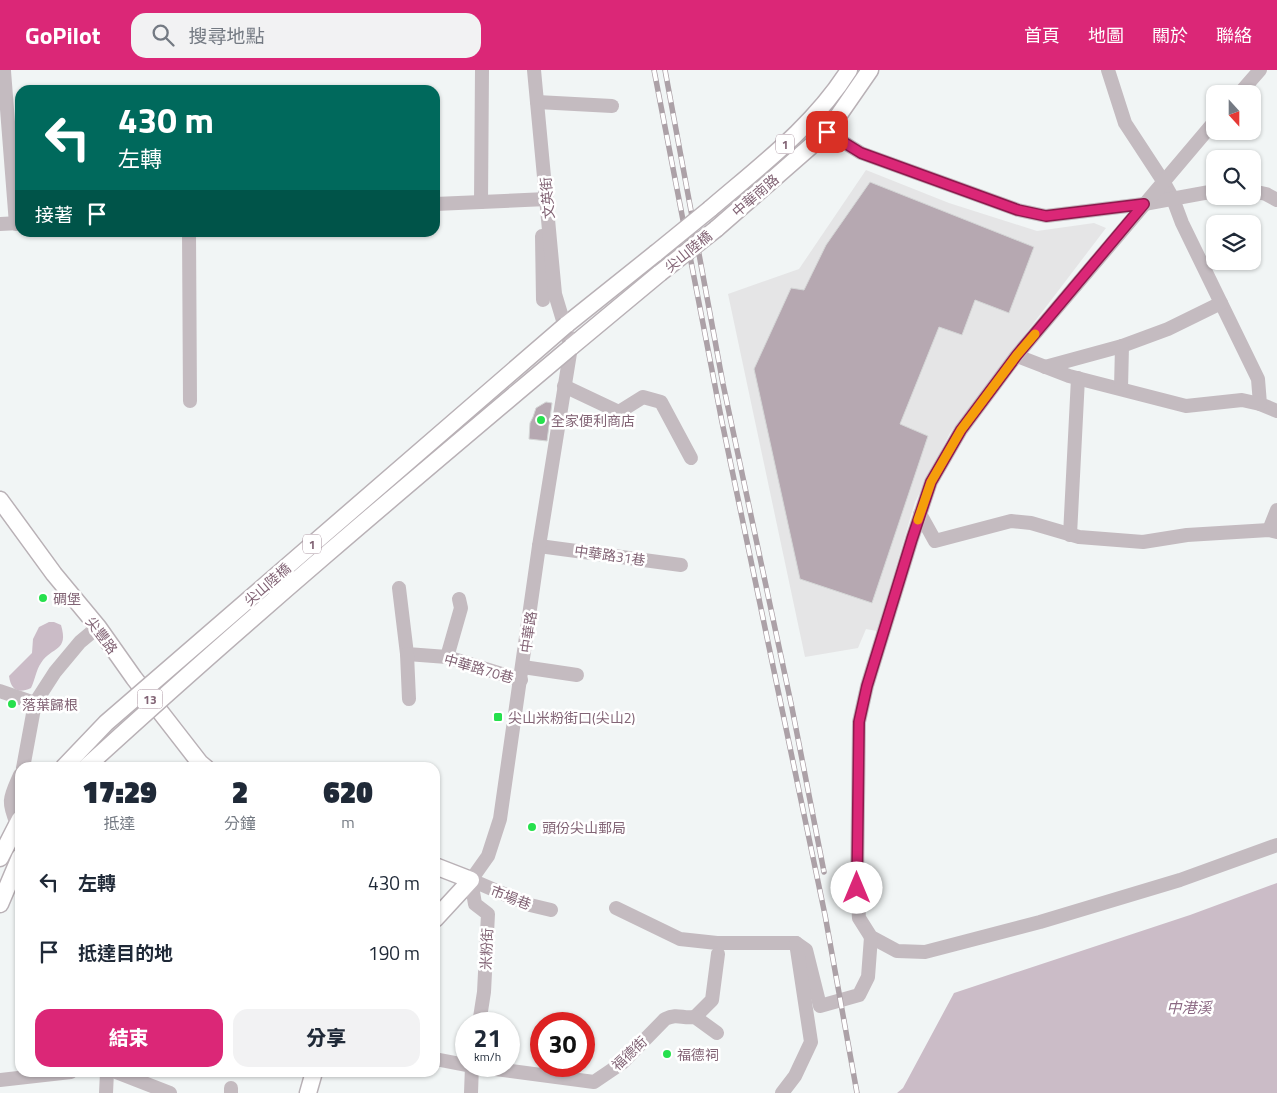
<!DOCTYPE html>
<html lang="zh-TW">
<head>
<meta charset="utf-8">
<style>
  body { margin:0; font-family:"Titillium Web","Noto Sans TC",sans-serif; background:#f2f2f3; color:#1f2937; height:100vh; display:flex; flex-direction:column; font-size:19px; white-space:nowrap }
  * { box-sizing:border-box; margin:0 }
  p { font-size:16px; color:#747a83 }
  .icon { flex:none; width:28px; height:28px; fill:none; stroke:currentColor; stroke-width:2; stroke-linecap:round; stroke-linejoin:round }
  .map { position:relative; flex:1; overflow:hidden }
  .sheet { position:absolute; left:15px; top:692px; width:425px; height:315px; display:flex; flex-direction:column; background:#fff; border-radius:15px; box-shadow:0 1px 4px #0004 }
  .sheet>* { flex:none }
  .hud { position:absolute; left:15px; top:15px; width:425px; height:152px; border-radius:15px; box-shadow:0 1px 4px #0004; background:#00695c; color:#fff; overflow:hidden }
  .needle { width:32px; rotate:159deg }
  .buttons { position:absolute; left:1206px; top:15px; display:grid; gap:10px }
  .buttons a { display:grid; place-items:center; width:55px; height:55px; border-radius:10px; background:#fff; box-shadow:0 1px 4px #0004; font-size:25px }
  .speed { position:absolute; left:455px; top:942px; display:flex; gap:10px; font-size:25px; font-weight:700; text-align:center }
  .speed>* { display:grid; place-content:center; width:65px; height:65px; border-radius:50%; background:#fff; box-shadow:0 1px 4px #0004; line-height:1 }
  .speed small { font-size:12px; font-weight:400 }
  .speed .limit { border:8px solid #d22; background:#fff; color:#111 }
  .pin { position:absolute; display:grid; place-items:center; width:42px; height:42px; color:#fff; margin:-21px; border-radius:10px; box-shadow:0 2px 8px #0006 }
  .me { position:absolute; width:55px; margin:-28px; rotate:0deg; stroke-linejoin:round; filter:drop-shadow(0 0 4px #0008) }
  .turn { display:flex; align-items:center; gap:18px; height:105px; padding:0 20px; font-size:22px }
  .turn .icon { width:65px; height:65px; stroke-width:2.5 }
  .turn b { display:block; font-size:35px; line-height:42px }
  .then { display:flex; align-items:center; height:48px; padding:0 20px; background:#0003; gap:10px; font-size:19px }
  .eta { display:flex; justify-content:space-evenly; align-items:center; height:85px; text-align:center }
  .eta b { font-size:30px; font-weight:800; line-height:35px }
  .primary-button { display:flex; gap:10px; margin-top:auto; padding:10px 20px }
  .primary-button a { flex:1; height:58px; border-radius:15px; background:#db2777; color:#fff; font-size:20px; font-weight:800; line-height:58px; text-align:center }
  .primary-button a+a { background:#f2f2f3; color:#1f2937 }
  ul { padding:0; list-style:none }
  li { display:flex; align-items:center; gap:15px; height:70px; padding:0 20px }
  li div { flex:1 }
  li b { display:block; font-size:19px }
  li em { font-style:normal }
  header { display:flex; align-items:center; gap:30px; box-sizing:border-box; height:70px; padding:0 25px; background:#db2777; color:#fff }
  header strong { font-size:24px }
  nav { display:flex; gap:28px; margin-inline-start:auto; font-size:18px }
  .search { width:350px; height:45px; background:#f2f2f3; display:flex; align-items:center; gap:12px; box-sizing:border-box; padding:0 18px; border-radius:15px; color:#747a83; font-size:19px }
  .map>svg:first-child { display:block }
</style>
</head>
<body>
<header>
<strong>GoPilot</strong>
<div class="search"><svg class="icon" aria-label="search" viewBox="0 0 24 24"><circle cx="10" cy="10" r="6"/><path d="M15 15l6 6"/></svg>搜尋地點</div>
<nav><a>首頁</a><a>地圖</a><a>關於</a><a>聯絡</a></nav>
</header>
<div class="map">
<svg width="1277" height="1023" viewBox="0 0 1277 1023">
  <rect width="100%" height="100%" fill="#f1f5f5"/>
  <polygon fill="#e5e5e6" points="866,100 949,133 1037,161 1094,153 1106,158 950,363 915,432 877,561 866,559 858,578 805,587 728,224 799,199"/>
  <g fill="#cbbcc7">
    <path d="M 49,552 L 54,552 L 61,555 C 69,582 52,576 41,593 C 36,600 35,610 31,618 C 18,624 11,620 9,606 L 32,583 L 33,569 L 39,557 Z"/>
    <polygon points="1277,813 1277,1023 897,1023 903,1018 954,923 1190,845"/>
  </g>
  <g fill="#b6a8b1" stroke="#d4d6d6">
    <polygon points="870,112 1034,177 1009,243 975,230 962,265 939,257 900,354 928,366 872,533 800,509 754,299 791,218 804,220 826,175"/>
    <polygon points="546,332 552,333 547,371 529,369 530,353 533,347 536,338"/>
  </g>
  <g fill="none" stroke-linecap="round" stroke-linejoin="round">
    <g stroke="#b9b1b6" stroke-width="19">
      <g id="major">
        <path d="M 710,139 C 760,96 814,56 849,0"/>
        <polyline points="716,159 827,62 870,0"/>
        <polyline points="566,255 656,183"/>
        <polyline points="571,277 660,203"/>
        <polyline points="0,430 54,504 98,557 134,608 200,693 206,698"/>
        <polyline points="0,788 20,749"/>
        <polyline points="435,796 471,810 435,849"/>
        <polyline points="0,834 20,787"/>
        <polyline points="308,1023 314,1002"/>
      </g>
    </g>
    <g stroke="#c4bbc0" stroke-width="14">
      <polyline points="1108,0 1125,53 1163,111 1173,129 1182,153 1258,309 1260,334 1277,341"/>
      <polyline points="4,1 16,154"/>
      <polyline points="1239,24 1260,0"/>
      <polyline points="537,32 612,36"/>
      <polyline points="813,47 827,62 861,83 1018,140 1046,146 1144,134 1215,121"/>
      <polyline points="1215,51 1017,285 961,360 931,412 912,469 867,616 859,652 857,818 859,848 871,867 897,881 925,882 1040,852 1180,810 1277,775"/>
      <polyline points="1252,121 1266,124 1277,130"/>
      <polyline points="481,132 482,0"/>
      <polyline points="435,134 547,129"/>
      <polyline points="0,154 20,153"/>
      <polyline points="189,162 190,331"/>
      <polyline points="542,166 543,230"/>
      <polyline points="1017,286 1069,306 1186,336 1242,330 1260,334"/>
      <polyline points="1045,297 1122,276 1168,259 1221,233"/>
      <polyline points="564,316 619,342 643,327 661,332 691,388"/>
      <polyline points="1121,318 1122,276"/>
      <polyline points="920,444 935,471 1011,451 1031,453 1079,467 1143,472 1187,465 1269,460 1277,462"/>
      <polyline points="1269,460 1277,440"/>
      <polyline points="1070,465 1078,308"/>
      <polyline points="539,476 681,495"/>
      <polyline points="399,518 407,584 447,587 521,610"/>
      <polyline points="407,584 409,629"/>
      <polyline points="447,587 461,538 459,529"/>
      <polyline points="523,597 577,605"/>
      <polyline points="0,621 35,633"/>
      <polyline points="23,698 35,633 55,602 80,572 98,557"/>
      <path d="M 17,754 C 7,730 10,728 20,705"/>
      <polyline points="471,810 488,786 500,749 539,476 571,277 555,224 534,0"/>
      <polyline points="471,810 475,834 488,844 484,922 479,954"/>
      <polyline points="471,810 530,835 551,840"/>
      <polyline points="616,838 680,869 717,873 796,873 806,880 820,936 859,925 868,907 871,867"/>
      <polyline points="695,947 712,930 718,884"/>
      <polyline points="435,989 466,995"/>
      <path d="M 473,996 L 594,1012 L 622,993 L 665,949 C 678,943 682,949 695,947 L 717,963"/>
      <polyline points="116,1002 170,1023"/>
      <polyline points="0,1010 71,1002"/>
      <polyline points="106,1023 107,1002"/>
      <polyline points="231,1023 231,1018"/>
      <polyline points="471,1023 472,996"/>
      <polyline points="782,1023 795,1006 811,972 796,873"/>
    </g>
    <use href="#major" stroke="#fff" stroke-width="16"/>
    <g stroke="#aca1a7" stroke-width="5.5">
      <g id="rail">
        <polyline points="654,0 722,352 825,845 857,1023"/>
        <polyline points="665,0 723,314 792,638 824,802"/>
      </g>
    </g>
    <use href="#rail" stroke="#fff" stroke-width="4" stroke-dasharray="11" stroke-linecap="butt"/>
    <g stroke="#b9b1b6" stroke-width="19" stroke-linecap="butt">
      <g id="major-bridge">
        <polyline points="656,183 710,139"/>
        <polyline points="660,203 716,159"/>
        <polyline points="63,698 106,653 566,255"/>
        <path d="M 85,698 C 243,553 407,415 571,277"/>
      </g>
    </g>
    <use href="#major-bridge" stroke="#fff" stroke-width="16"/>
  </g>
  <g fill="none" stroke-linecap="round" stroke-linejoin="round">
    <g stroke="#8e194d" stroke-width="12">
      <polyline id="route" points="827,62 861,83 1018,140 1046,146 1144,134 1017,285 961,360 931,412 912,469 867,616 859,652 857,818"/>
    </g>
    <use href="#route" stroke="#db2777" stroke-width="9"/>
    <polyline stroke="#f59e0b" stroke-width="9" points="918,450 931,412 961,360 1017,285 1035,264"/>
  </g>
  <g fill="#26e04d" stroke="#fff" stroke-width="2">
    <circle cx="541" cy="350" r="5"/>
    <circle cx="43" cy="528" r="5"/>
    <circle cx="12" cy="634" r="5"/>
    <rect x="493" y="642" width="10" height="10" rx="2.5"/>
    <circle cx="532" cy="757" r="5"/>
    <circle cx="667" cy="984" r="5"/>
  </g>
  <g text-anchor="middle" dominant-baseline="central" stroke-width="5" stroke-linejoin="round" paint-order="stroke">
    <g fill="#fff" stroke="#a8929e" stroke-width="1">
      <rect x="776" y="64.5" width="18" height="19" rx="4"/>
      <rect x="303" y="464.5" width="18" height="19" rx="4"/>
      <rect x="137.5" y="619.5" width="25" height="19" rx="4"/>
    </g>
    <g font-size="12" font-weight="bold" fill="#826475">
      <text x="785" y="74">1</text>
      <text x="312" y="474">1</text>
      <text x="150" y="629">13</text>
    </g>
    <g font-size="14" fill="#826475" stroke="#fff">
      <text transform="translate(755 125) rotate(-41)">中華南路</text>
      <text transform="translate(547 128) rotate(-95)">文英街</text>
      <text transform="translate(688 181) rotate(-39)">尖山陸橋</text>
      <text transform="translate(610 485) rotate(8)">中華路31巷</text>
      <text transform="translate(267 514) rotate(-41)">尖山陸橋</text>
      <text transform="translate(528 562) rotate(-82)">中華路</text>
      <text transform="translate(102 565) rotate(53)">尖豐路</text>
      <text transform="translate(479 598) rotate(16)">中華路70巷</text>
      <text transform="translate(511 827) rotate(21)">市場巷</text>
      <text transform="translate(486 879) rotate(-87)">米粉街</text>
      <text transform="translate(629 983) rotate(-43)">福德街</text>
    </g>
    <g font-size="14" fill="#826475" stroke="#fff" text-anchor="start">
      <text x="551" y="350">全家便利商店</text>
      <text x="53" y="528">碉堡</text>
      <text x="22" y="634">落葉歸根</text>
      <text x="508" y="647">尖山米粉街口(尖山2)</text>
      <text x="542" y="757">頭份尖山郵局</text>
      <text x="677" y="984">福德祠</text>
    </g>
    <g font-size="15" font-style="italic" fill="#8c6a84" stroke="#fff">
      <text x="1189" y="937">中港溪</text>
    </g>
  </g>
</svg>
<div class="buttons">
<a><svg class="needle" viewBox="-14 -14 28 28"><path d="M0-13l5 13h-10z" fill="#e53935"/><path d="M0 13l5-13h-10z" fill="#747a83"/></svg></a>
<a><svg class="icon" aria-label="search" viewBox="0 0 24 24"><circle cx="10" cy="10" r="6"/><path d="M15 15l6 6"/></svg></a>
<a><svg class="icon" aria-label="layers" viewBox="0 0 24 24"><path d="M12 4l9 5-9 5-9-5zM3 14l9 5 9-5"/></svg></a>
</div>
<div class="speed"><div>21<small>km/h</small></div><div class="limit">30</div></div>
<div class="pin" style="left:827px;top:62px;background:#d93025"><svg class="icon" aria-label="arrive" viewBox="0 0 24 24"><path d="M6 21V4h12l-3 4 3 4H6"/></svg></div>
<svg class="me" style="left:857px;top:818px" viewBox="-20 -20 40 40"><circle r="19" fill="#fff"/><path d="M0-13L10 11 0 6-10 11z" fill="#db2777"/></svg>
<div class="hud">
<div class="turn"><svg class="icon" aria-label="left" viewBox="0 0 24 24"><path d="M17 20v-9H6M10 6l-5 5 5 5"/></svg><div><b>430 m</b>左轉</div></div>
<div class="then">接著<svg class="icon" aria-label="arrive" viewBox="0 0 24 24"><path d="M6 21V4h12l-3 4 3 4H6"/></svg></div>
</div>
<section class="sheet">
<div class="eta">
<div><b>17:29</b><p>抵達</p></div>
<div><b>2</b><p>分鐘</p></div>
<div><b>620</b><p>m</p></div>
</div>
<ul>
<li><svg class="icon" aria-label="left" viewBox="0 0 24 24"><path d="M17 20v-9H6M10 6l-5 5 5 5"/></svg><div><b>左轉</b></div><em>430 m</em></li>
<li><svg class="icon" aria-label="arrive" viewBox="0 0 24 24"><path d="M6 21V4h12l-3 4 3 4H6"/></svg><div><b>抵達目的地</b></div><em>190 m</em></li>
</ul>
<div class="primary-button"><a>結束</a><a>分享</a></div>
</section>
</div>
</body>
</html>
